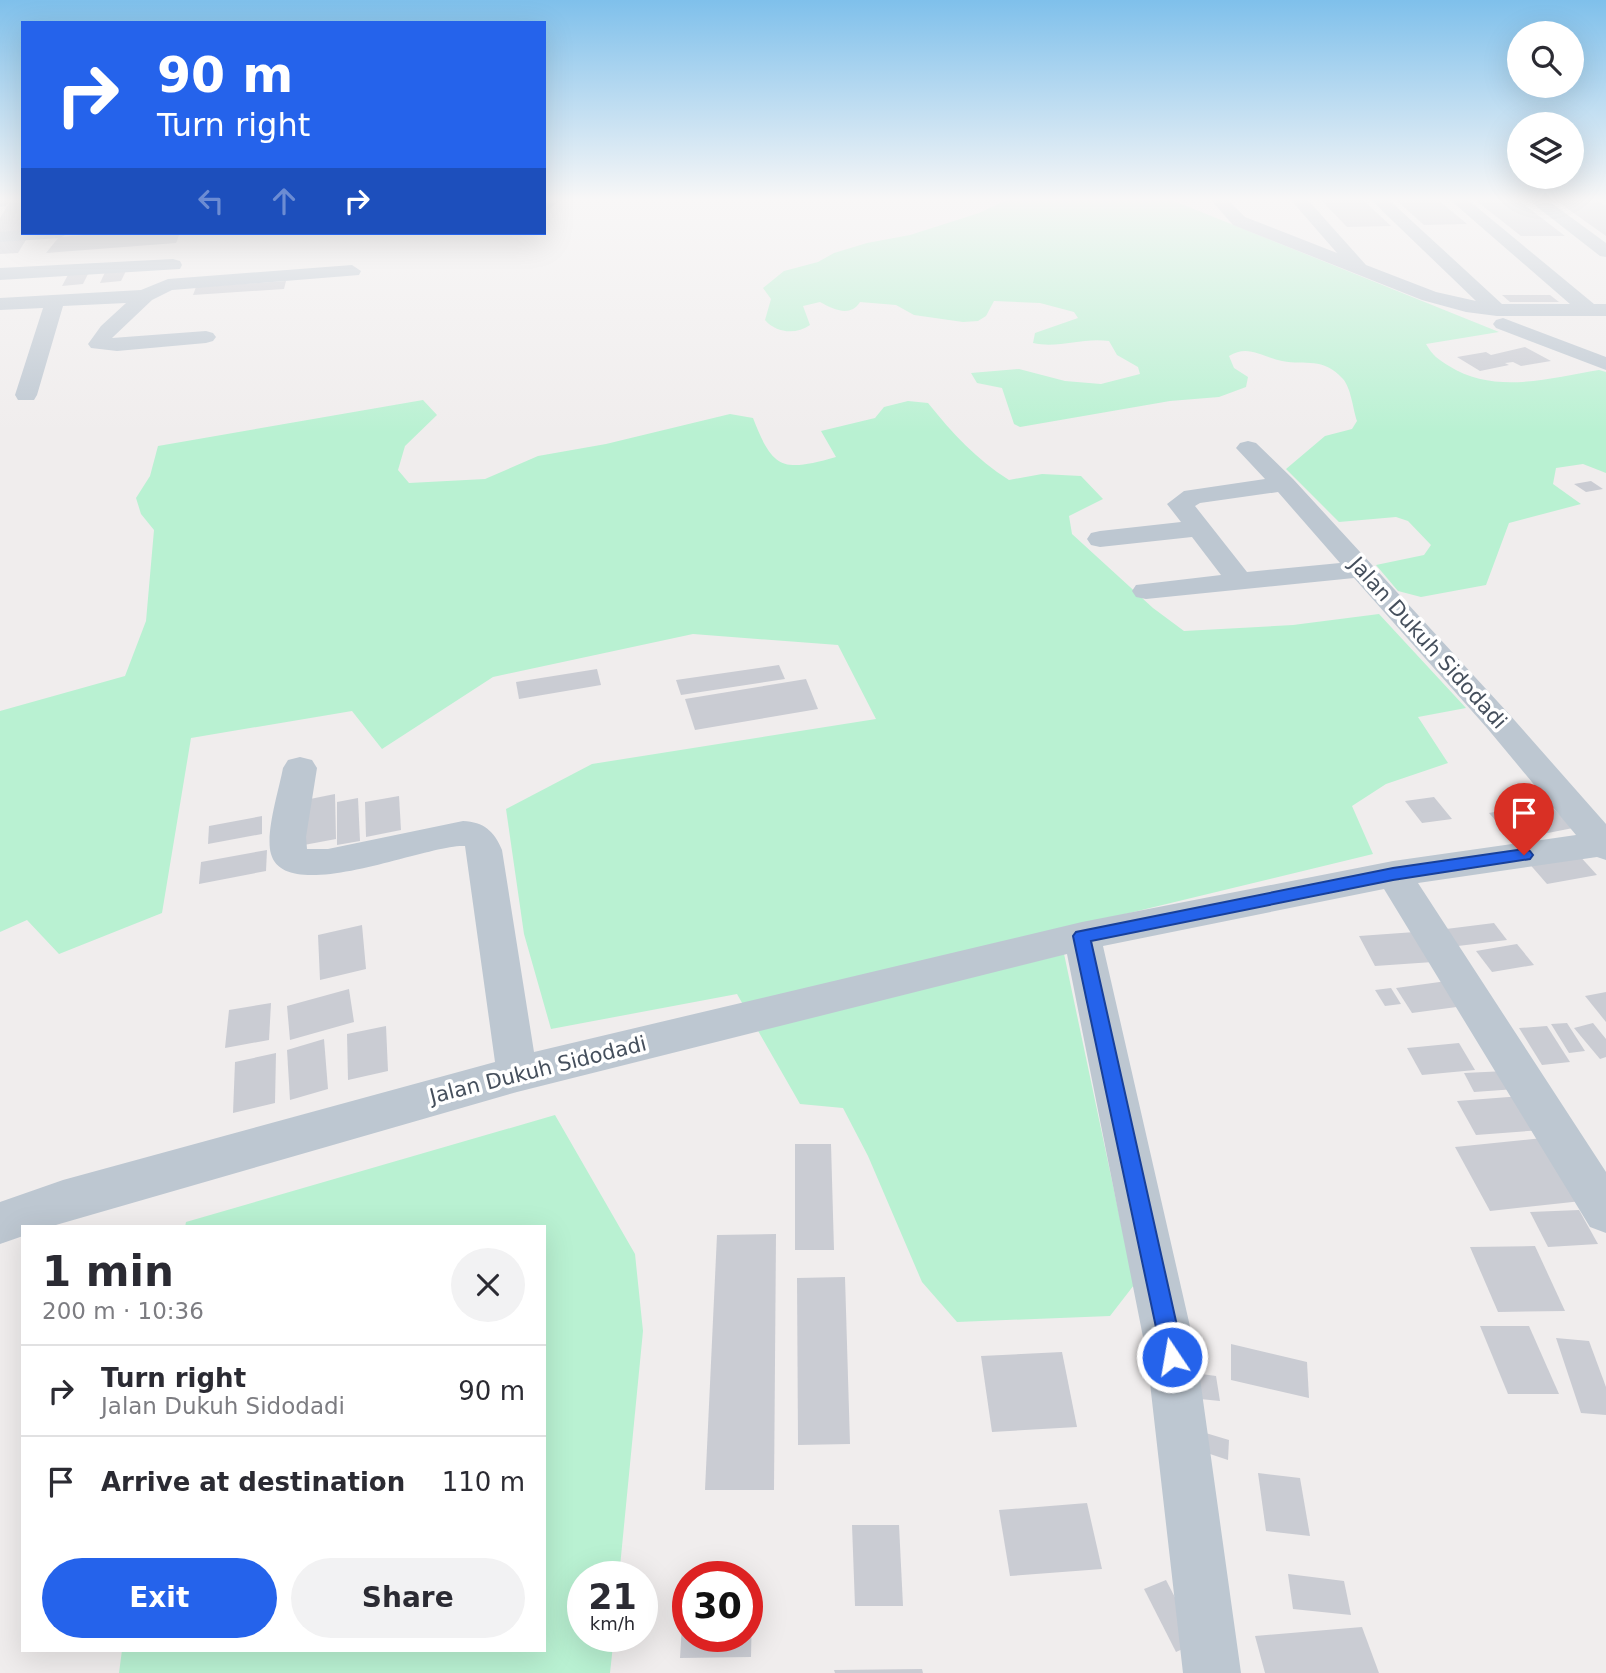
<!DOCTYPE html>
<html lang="en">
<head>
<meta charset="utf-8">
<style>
  body { margin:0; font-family:"DejaVu Sans",sans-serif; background:#f2f2f3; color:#2b2b33; height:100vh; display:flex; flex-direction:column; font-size:26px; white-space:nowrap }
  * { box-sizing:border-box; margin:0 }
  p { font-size:23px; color:#7c7c81 }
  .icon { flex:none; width:38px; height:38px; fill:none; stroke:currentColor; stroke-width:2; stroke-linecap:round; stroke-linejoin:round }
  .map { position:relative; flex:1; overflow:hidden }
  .drawer { position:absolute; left:21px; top:1225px; width:525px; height:427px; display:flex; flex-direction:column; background:#fff; border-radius:0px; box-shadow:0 7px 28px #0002 }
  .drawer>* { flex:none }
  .guide { position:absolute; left:21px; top:21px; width:525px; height:214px; border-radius:0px; box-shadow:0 7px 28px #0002; background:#2563eb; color:#fff; overflow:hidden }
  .buttons { position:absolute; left:1507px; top:21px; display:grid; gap:14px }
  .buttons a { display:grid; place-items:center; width:77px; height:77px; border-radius:50%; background:#fff; box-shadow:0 7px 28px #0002; font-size:35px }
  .speed { position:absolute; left:567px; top:1561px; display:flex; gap:14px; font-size:35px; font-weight:700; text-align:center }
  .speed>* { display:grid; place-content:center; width:91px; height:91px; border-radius:50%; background:#fff; box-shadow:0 7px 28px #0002; line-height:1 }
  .speed small { font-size:18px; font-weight:400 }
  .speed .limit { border:10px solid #d22; background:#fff; color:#111 }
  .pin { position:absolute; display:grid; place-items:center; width:60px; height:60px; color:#fff; margin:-72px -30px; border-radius:50% 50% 50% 0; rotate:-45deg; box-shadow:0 0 7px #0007 }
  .pin .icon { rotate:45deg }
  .me { position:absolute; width:77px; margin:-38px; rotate:348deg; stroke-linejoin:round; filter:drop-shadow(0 0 5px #0008) }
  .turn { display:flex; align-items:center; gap:24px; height:147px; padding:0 21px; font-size:32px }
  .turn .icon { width:91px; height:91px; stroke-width:2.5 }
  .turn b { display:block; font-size:49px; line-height:60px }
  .lanes { display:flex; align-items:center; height:66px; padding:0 21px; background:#0003; justify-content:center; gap:35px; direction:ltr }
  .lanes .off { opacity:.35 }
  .round { display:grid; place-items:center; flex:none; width:74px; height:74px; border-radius:37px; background:#f2f2f3 }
  .overview { display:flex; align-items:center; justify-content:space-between; height:119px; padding:0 21px }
  h1 { font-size:42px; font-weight:600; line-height:52px }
  .primary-button { display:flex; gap:14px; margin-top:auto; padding:14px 21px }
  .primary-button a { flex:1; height:80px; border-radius:42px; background:#2563eb; color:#fff; font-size:28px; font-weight:600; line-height:80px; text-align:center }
  .primary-button a+a { background:#f2f2f3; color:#2b2b33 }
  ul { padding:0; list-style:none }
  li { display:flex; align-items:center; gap:21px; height:91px; padding:0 21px; border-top:2px solid #e1e1e2 }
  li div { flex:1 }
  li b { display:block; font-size:26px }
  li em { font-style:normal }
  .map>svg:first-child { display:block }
</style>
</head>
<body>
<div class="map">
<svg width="1606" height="1673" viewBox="0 0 1606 1673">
  <rect width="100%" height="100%" fill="#f0eded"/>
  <g fill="#b9f1d2">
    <path d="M 1009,199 L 1169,199 L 1499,332 L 1426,344 C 1432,355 1439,360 1449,366 C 1495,395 1550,378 1599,370 L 1606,372 L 1606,473 L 1583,464 L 1556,468 L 1553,484 L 1581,504 L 1509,523 L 1486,585 L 1421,597 L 1398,591 L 1376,565 L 1424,555 L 1431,545 L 1408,521 L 1396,517 L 1339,522 L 1286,469 L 1325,436 L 1352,429 L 1357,421 C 1353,409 1351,388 1343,379 C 1322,356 1307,366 1282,361 C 1262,357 1248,344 1229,356 L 1234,368 L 1248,377 L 1246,387 L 1219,397 L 1170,401 L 1020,427 L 1014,424 L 1002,388 L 977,383 L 971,373 L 1019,369 L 1065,381 L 1101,384 L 1140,374 L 1138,367 L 1117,355 L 1109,341 C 1082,337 1059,349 1033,343 L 1035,333 L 1078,318 L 1074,312 L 1040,303 L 994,301 L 986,316 L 978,321 L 963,322 L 914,315 L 896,305 L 860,302 C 850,318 833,309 820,302 L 803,306 L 810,325 C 796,335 776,333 765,320 L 771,299 L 763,288 L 784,271 L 818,262 L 834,253 L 867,243 L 910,235 L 979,213 Z"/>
    <path d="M 423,400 L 437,415 L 405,446 L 398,470 L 409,483 L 485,479 L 538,456 L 606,444 L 730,414 L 753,418 C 773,470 783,472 836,457 L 821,431 L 875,418 L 884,407 L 908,401 L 928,403 C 953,434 976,459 1009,480 L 1042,474 L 1081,476 L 1103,499 L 1069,516 L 1072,534 L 1153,608 L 1184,631 L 1293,625 L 1379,614 L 1466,708 L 1418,717 L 1448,763 L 1386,784 L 1352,806 L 1373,854 L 1059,930 L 1134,1285 L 1110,1316 L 957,1322 L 922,1282 L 868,1156 L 843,1108 L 800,1104 L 737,994 L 551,1029 L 524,934 L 506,809 L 592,764 L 876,719 L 838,645 L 693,634 L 493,677 L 382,749 L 352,711 L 191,738 L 162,913 L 59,954 L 27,920 L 0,932 L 0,711 L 125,676 L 146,621 L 154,530 L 141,514 L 136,498 L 150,476 L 158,446 Z"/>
    <polygon points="555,1115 635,1254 643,1331 619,1577 583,1577 583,1636 614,1636 610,1673 119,1673 122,1650 544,1650 544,1227 185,1227 186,1222"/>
  </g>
  <g fill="#caccd3">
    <polygon points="12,199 23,199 23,233 0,235 0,218"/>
    <polygon points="1320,199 1362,199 1391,226 1347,227"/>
    <polygon points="1395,199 1437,199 1467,224 1424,225"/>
    <polygon points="1474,199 1517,199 1565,236 1521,236"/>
    <polygon points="1554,199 1596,199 1606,206 1606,236"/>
    <polygon points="109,233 180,233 176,243 46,253 59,237"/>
    <polygon points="27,238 18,253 0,254 0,241"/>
    <polygon points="127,269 121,281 100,283 106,270"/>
    <polygon points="89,272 83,284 62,286 69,273"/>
    <polygon points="286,281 284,289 193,295 196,287"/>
    <polygon points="1502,295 1550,295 1559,302 1510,302"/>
    <polygon points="1525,347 1551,361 1521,366 1513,362 1505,363 1509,365 1480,371 1457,357 1486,352 1491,355"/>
    <polygon points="1591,481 1603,489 1586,492 1574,484"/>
    <polygon points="779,665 785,679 681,695 676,680"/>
    <polygon points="597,669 601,685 519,699 516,682"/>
    <polygon points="806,679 818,709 695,730 685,699"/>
    <polygon points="335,794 336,839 304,845 305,800"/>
    <polygon points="399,796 401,830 366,837 365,802"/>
    <polygon points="1434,797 1452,819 1422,823 1405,801"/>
    <polygon points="358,798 360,841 337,845 337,802"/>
    <polygon points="1547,802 1573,828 1513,840 1489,813"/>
    <polygon points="262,816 262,834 208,844 209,826"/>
    <polygon points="267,850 266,871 199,884 201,862"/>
    <polygon points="1577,853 1597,875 1547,884 1527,861"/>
    <polygon points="1494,923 1507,940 1458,946 1446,929"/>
    <polygon points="362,925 366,969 320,980 318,935"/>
    <polygon points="1415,932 1433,962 1375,966 1359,936"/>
    <polygon points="1517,944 1534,965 1492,972 1476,951"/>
    <polygon points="1447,981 1464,1006 1412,1013 1396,988"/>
    <polygon points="1391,988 1401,1004 1385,1006 1375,990"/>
    <polygon points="349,989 354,1022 290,1040 287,1006"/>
    <polygon points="1606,992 1606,1022 1585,996"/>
    <polygon points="271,1003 269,1040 225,1048 229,1010"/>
    <polygon points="1567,1023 1585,1051 1569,1053 1551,1024"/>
    <polygon points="1593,1023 1606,1039 1606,1057 1600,1059 1574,1028"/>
    <polygon points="386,1026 388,1071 348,1080 347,1034"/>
    <polygon points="1547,1026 1570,1062 1542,1065 1519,1028"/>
    <polygon points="324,1039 328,1089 290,1100 287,1050"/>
    <polygon points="1459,1043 1475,1070 1422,1075 1407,1048"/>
    <polygon points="276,1053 275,1103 233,1113 235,1062"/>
    <polygon points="1506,1071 1516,1089 1474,1092 1464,1073"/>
    <polygon points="1522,1096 1542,1130 1476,1135 1457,1101"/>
    <polygon points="1552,1137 1591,1200 1490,1211 1455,1147"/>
    <polygon points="795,1144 831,1144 834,1250 795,1250"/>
    <polygon points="1579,1210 1598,1244 1548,1247 1530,1212"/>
    <polygon points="776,1234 774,1490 705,1490 717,1235"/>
    <polygon points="1535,1246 1565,1311 1498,1312 1470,1247"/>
    <polygon points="845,1277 850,1444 798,1445 797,1278"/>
    <polygon points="1480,1326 1529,1326 1559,1394 1508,1394"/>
    <polygon points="1556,1338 1589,1341 1606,1387 1606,1415 1581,1413"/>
    <polygon points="1231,1344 1307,1362 1309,1398 1231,1380"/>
    <polygon points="1062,1352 1077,1427 992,1432 981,1356"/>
    <polygon points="1187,1372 1216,1376 1220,1401 1190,1398"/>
    <polygon points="1199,1431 1229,1440 1228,1460 1198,1450"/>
    <polygon points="1258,1473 1300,1478 1310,1536 1266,1531"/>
    <polygon points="1087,1503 1102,1569 1010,1576 999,1510"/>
    <polygon points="852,1525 899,1525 903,1606 855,1606"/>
    <polygon points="1288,1574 1344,1581 1351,1615 1293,1609"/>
    <polygon points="1166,1580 1198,1642 1176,1652 1144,1589"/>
    <polygon points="683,1609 688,1609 688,1636 747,1636 747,1609 752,1609 751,1657 680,1658"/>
    <polygon points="1362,1627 1379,1673 1265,1673 1255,1636"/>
    <polygon points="922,1669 923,1673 835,1673 834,1670"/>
  </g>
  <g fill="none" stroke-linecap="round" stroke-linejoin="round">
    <g fill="#bdc7d1" fill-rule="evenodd">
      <polygon points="0,199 10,199 6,206 0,207"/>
      <polygon points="544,199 563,199 544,212"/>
      <polygon points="1210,199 1227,199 1245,217 1337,253 1290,199 1307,199 1366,265 1436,292 1476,301 1370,199 1388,199 1502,304 1570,304 1449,199 1467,199 1594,304 1606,304 1606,316 1497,316 1466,312 1422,300 1233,225"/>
      <polygon points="1527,199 1546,199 1606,243 1606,257 1600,256"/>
      <polygon points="23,230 23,233 69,233 60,238 0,242 0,232"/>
      <polygon points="173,259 180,261 182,265 180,269 0,280 0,268"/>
      <polygon points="352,265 361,271 359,275 172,290 152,300 112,338 206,331 213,333 216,337 213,341 206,343 117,351 91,348 88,344 101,326 126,303 63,306 37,395 34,400 18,400 15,395 43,308 0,310 0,298 141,290 168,279"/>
      <polygon points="1503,318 1606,357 1606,370 1496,328 1493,324 1496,320"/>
      <path d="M 1248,441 L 1256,443 L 1293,479 L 1509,714 L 1606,824 L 1606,860 L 1597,857 L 1418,883 L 1606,1172 L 1606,1233 L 1590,1227 L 1384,889 L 1103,946 L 1197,1357 L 1241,1673 L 1183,1673 L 1147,1357 L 1067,954 L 517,1092 L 49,1227 L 23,1227 L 23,1236 L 0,1244 L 0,1202 L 63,1180 L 495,1062 L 465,846 C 429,843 286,907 271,854 C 265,833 279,790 283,768 L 288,760 L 300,757 L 312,760 L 317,768 L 306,837 L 307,849 L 328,849 L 463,821 C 484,822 494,831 502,850 L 534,1052 L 1082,922 L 1393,861 L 1576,835 L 1487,728 L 1354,578 L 1146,599 L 1136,597 L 1132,591 L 1136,585 L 1221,575 L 1192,537 L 1100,547 L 1091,545 L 1087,539 L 1091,533 L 1100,531 L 1181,522 L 1167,504 L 1184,491 L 1265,479 L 1236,448 L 1240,443 ZM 1278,492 L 1340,563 L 1247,572 L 1195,506 L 1200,503 Z"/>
    </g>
  </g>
  <linearGradient id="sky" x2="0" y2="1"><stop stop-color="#7fc0eb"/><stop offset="0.46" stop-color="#f8f7f7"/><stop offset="1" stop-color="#f8f7f7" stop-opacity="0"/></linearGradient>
  <rect width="1606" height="433" fill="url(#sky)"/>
  <polygon fill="#2563eb" stroke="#184099" stroke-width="2" points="1524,849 1530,851 1533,855 1530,859 1393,880 1091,941 1184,1357 1181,1365 1172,1368 1164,1365 1073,936 1076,932 1393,868"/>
  <g text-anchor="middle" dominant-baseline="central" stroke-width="7" stroke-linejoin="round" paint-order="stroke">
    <g font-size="21" fill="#454f5c" stroke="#fff">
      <text transform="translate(1428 643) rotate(48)">Jalan Dukuh Sidodadi</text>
      <text transform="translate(538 1070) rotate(-14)">Jalan Dukuh Sidodadi</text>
    </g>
  </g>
</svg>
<div class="buttons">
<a><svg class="icon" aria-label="search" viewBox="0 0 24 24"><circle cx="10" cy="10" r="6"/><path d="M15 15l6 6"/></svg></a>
<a><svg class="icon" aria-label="layers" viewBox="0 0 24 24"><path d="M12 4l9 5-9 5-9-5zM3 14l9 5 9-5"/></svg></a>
</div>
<div class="speed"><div>21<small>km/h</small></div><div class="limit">30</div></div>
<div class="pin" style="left:1524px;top:855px;background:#d93025"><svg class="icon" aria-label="arrive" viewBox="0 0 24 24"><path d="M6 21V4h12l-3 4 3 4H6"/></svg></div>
<svg class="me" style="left:1172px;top:1357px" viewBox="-20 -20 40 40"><circle r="17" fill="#2563eb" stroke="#fff" stroke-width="3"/><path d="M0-11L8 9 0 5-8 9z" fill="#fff"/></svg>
<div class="guide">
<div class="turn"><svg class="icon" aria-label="right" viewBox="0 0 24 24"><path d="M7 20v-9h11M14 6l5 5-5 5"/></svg><div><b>90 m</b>Turn right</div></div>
<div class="lanes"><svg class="icon off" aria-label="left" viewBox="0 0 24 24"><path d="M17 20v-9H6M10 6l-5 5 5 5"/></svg><svg class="icon off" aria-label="ahead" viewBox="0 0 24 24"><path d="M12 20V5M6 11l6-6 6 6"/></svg><svg class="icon" aria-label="right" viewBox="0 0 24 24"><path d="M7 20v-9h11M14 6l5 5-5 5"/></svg></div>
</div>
<section class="drawer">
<div class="overview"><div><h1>1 min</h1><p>200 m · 10:36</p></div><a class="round"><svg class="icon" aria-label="close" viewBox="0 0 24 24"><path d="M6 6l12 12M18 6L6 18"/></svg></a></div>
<ul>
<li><svg class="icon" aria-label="right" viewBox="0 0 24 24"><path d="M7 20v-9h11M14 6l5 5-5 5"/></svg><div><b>Turn right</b><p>Jalan Dukuh Sidodadi</p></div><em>90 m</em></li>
<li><svg class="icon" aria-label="arrive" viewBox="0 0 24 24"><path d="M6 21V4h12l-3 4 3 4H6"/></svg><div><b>Arrive at destination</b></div><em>110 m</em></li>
</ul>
<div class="primary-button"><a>Exit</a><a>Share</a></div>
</section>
</div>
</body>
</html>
